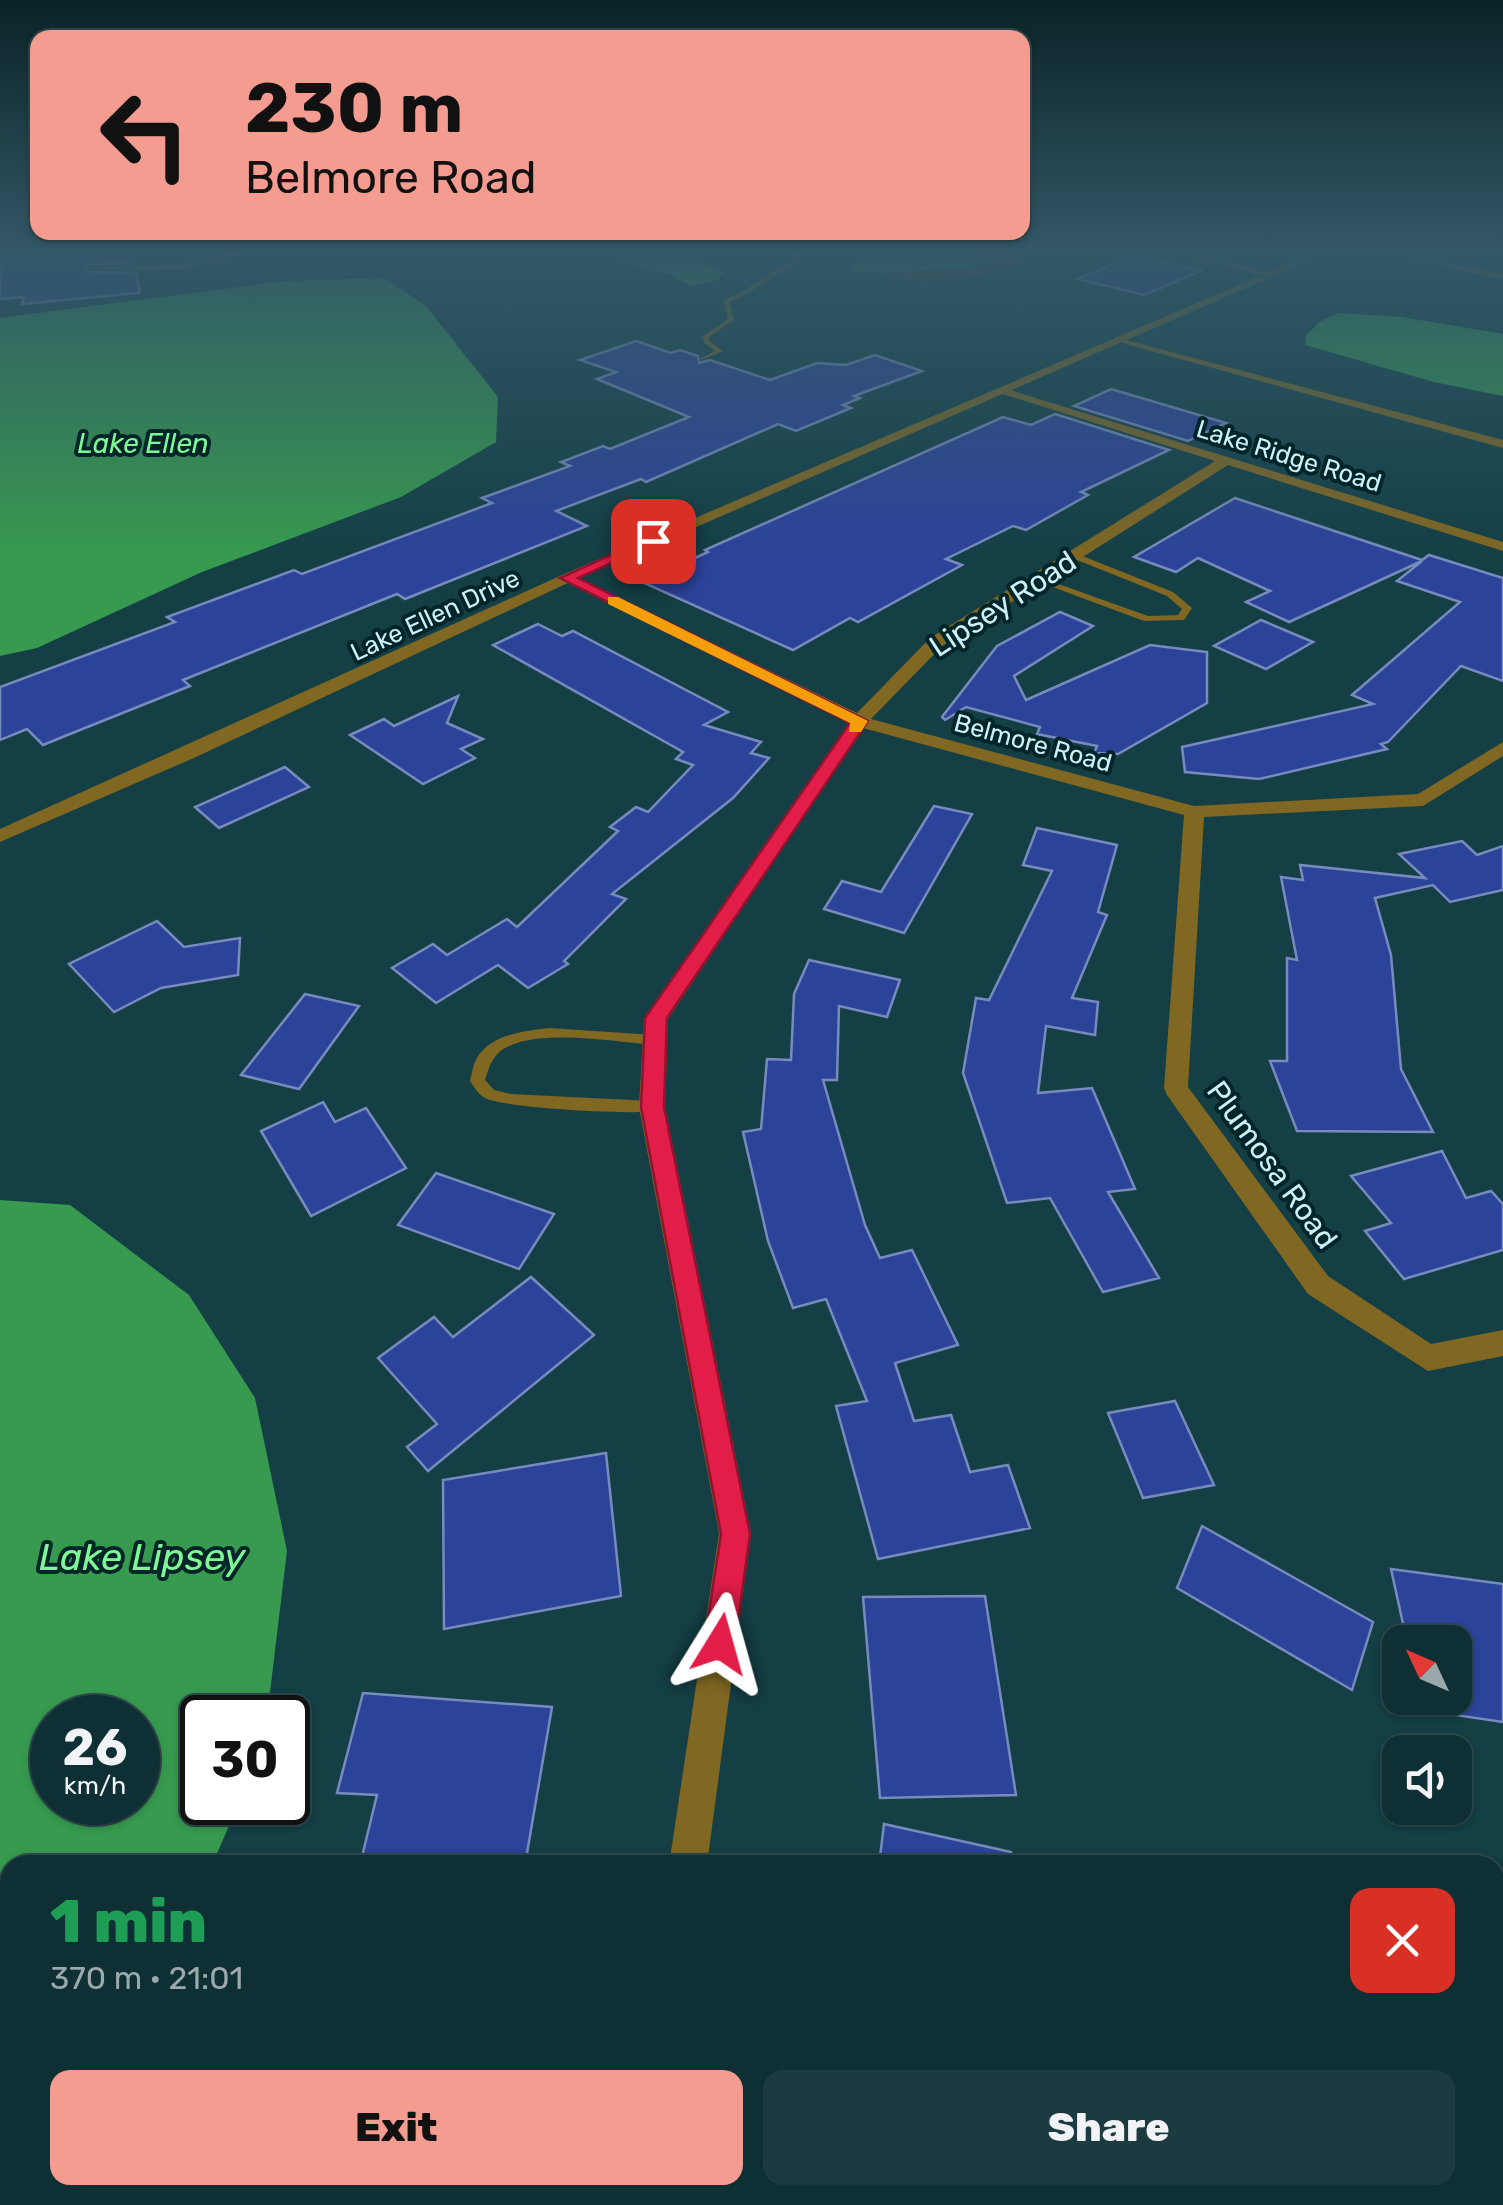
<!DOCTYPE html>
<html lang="en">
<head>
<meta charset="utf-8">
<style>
  body { margin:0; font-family:Rubik,sans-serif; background:#1c3b40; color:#f1f3f6; height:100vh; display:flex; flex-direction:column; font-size:38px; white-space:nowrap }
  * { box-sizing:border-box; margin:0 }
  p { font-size:32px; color:#9ba9ac }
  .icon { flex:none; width:55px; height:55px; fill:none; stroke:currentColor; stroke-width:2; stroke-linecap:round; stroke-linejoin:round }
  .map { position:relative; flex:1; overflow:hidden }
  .side { position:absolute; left:0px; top:1855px; width:1505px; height:350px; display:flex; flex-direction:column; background:#0e2f34; border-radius:30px 30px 0 0; box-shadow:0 2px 8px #0004,0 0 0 2px #2e4a4f }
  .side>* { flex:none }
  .top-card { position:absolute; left:30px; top:30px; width:1000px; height:210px; border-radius:20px; box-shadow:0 2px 8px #0004,0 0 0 2px #2e4a4f; background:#f59c90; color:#111; overflow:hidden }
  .needle { width:65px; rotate:314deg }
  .tools { position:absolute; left:1382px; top:1625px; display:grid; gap:20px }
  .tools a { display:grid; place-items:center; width:90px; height:90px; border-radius:20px; background:#0e2f34; box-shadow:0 2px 8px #0004,0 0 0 2px #2e4a4f; font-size:50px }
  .speed { position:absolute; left:30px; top:1695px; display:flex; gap:20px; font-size:50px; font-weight:700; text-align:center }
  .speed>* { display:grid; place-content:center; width:130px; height:130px; border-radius:50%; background:#0e2f34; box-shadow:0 2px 8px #0004,0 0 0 2px #2e4a4f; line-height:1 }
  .speed small { font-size:25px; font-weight:400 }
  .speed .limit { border:5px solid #111; border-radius:15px; background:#fff; color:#111 }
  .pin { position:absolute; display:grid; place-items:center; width:85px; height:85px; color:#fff; margin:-42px; border-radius:20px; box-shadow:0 5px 15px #0006 }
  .me { position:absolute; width:110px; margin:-55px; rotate:8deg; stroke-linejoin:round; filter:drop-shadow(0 0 8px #0008) }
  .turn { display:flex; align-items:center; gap:35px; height:210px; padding:0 50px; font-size:45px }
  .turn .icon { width:130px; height:130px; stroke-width:2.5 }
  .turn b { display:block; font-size:70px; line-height:85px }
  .round { display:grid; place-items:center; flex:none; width:105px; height:105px; border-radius:20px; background:#1c3b40 }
  .head { display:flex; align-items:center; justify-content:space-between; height:170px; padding:0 50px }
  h1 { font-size:60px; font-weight:800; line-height:75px; color:#1e9e55 }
  .cta { display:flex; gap:20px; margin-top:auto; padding:20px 50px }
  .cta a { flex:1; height:115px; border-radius:20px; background:#f59c90; color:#111; font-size:40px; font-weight:800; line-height:115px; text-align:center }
  .cta a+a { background:#1c3b40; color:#f1f3f6 }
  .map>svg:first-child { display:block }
</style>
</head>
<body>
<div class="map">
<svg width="1503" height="2205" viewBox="0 0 1503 2205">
  <rect width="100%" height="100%" fill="#133f45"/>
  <path fill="#74352e" d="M 976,249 L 1009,249 L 1024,262 C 984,280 924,287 881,275 L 972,269 L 996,261 Z"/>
  <g fill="#379a4f" fill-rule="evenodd">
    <polygon points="638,249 676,249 724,273 717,280 691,286 670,275 618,262"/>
    <polygon points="870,249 969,249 990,260 968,268 884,273 848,271"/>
    <polygon points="385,278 426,306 498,397 496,442 401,497 202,572 37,648 0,656 0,318 284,281"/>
    <polygon points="1339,313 1402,317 1503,334 1503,396 1434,382 1305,345 1306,335 1321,321"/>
    <path d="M 0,1200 L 70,1205 L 189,1295 L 255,1398 L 287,1551 L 267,1717 L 202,1718 L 202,1802 L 239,1803 L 212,1865 L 10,1865 L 10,2180 L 0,2190 ZM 52,1718 L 138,1718 L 138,1802 L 52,1802 Z"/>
  </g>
  <g fill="#2c439a" stroke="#788bbe" stroke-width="2.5">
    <polygon points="0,249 132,249 134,262 89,264 85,268 89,272 136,273 140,293 22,304 24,297 0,299"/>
    <polygon points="1136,255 1154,260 1201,271 1144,295 1077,279"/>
    <polygon points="636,341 671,353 680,350 698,356 699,363 710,360 770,380 817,363 846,365 875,355 922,371 854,396 860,398 843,405 851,408 796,431 778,424 646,482 641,479 556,511 587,526 405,599 397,594 183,680 190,686 65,736 43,745 27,729 0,740 0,687 175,622 167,617 294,570 302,574 492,503 482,498 570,466 561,462 603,446 610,449 689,417 597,379 616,372 580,360"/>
    <polygon points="1111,389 1226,423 1188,441 1074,406"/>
    <polygon points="1055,414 1169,450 1081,492 1088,495 1026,530 1013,526 946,559 962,565 858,622 850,618 793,650 642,582 708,552 705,550 1003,417 1031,425"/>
    <polygon points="1235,498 1422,560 1429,555 1503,578 1503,681 1461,666 1388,742 1381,744 1387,749 1259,779 1185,772 1182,747 1373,704 1352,695 1460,602 1397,581 1422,561 1289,622 1246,602 1270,591 1198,558 1176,572 1134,557"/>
    <polygon points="1060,612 1093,626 1014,676 1026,700 1150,645 1207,652 1207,703 1118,754 1094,753 1097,746 1037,734 1040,727 966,707 945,720 942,717 997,646"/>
    <polygon points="1261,620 1313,642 1266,669 1214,646"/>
    <polygon points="538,624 562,636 573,631 728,712 704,725 761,742 751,753 769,758 733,798 612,894 626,899 564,961 568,964 528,988 498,965 436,1003 392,968 433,944 447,955 507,919 517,927 618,831 610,827 636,807 648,812 693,765 676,759 683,752 493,645"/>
    <polygon points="458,696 447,723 483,739 461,749 475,758 423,784 350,735 384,719 394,726"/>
    <polygon points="285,767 309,787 219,828 195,807"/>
    <polygon points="934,806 972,814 904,933 824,909 842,881 881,892"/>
    <polygon points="1037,828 1117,845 1098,912 1107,915 1072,998 1098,1002 1095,1035 1046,1026 1038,1093 1092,1088 1135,1189 1108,1192 1159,1278 1103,1292 1050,1198 1007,1203 963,1073 976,998 989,1000 1052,871 1023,865"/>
    <polygon points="1462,841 1477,855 1503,846 1503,890 1450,902 1433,885 1375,898 1391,955 1401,1069 1433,1132 1297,1131 1270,1061 1287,1061 1287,958 1297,960 1281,877 1303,880 1300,865 1425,878 1399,854"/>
    <polygon points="157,921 184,947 240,938 238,975 161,988 114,1012 69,964"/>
    <polygon points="809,960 900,980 887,1017 839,1006 837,1080 823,1080 865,1225 880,1258 912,1250 958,1345 895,1363 914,1421 951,1415 970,1472 1008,1465 1030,1528 878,1559 836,1406 867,1401 826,1299 793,1308 768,1241 743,1132 761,1129 767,1059 791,1060 794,994"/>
    <polygon points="305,994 359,1006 299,1089 241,1075"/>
    <polygon points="323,1102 335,1122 366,1108 406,1168 311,1216 261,1131"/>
    <polygon points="1442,1151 1466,1198 1491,1191 1503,1204 1503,1250 1404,1279 1365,1231 1391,1223 1351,1176"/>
    <polygon points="436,1173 554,1214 519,1269 398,1225"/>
    <polygon points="531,1277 594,1335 428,1471 407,1447 437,1424 378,1358 434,1317 453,1337"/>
    <polygon points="1175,1401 1214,1485 1143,1498 1108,1413"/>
    <polygon points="606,1453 621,1596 444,1629 443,1480"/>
    <polygon points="1202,1526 1373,1622 1352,1690 1177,1588"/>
    <polygon points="1391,1569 1503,1584 1503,1722 1421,1710 1418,1698 1455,1698 1455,1642 1407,1642"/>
    <polygon points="985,1596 1016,1795 880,1798 863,1597"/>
    <polygon points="363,1693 552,1707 525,1865 360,1865 377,1795 337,1793"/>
    <polygon points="884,1824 1011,1852 1009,1865 879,1865"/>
  </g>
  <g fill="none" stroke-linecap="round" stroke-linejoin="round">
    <g fill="#806722" fill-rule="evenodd">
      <polygon points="794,249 800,249 800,262 774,276 746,295 729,302 734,320 709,337 709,341 723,351 701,360 701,358 715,351 704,343 703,336 728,319 724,300 742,292 770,273 795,260"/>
      <polygon points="1075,553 1173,592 1192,608 1184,620 1144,621 1031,579 1039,577 1148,616 1178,615 1182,609 1167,596 1072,558 1072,554"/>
      <path d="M 549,1028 L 655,1035 L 662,1040 L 655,1045 C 616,1042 540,1028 505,1048 C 493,1055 489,1066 485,1080 L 494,1090 L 511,1094 L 652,1101 L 657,1103 L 660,1107 L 657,1111 C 636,1115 502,1108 485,1098 C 479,1095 474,1087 470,1081 C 472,1074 473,1064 477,1058 C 491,1034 524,1031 549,1028 Z"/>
    </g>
    <g fill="#806722" fill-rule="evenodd">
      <polygon points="244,249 262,249 182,270 89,268 182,264"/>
      <polygon points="1156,249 1174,249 1275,274 1270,277"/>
      <polygon points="1366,249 1385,249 1503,274 1503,280"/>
      <polygon points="1115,337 1503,440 1503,448 1115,341"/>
      <polygon points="1000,387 1503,542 1503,551 1228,465 942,646 871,719 1194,806 1418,794 1503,742 1503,756 1423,806 1204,817 1188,1087 1328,1276 1431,1344 1503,1330 1503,1356 1428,1371 1308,1294 1167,1095 1164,1088 1184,815 863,728 668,1019 665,1107 751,1533 707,1865 669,1865 719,1533 639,1107 644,1018 849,723 559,578 572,575 857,713 930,638 1215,461 1000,393"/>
      <polygon points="619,2195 663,2195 662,2205 616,2205"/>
    </g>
    <polygon fill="#806722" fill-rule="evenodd" points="1323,249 1336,249 572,581 196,757 0,842 0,829 562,575"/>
  </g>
  <linearGradient id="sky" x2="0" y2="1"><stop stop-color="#0a2326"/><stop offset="0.45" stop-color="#335868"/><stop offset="1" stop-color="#335868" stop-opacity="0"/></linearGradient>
  <rect width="1503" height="558" fill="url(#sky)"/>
  <polygon fill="#e11d48" stroke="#92132f" stroke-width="2.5" points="648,538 660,541 578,578 868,721 667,1018 664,1107 750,1534 735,1644 731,1655 720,1660 708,1655 704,1644 721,1534 641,1107 645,1018 850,723 560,578"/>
  <polygon fill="#f59e0b" points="608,597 618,597 868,721 861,732 849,732 850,723 608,604"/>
  <g text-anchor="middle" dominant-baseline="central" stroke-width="8" stroke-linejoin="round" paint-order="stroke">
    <g font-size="25" fill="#ccf2f8" stroke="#012529">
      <text transform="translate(1289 456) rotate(17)">Lake Ridge Road</text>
      <text transform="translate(435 615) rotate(-25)">Lake Ellen Drive</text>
      <text transform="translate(1033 743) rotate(15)">Belmore Road</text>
    </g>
    <g font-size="28" font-style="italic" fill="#7ff996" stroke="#012529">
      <text x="143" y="443">Lake Ellen</text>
    </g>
    <g font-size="30" fill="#ccf2f8" stroke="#012529">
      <text transform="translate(1003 604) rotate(-33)">Lipsey Road</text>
      <text transform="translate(1272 1165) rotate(54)">Plumosa Road</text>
    </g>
    <g font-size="38" font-style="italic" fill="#7ff996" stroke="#012529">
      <text x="142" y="1557">Lake Lipsey</text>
    </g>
  </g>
</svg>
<div class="tools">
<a><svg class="needle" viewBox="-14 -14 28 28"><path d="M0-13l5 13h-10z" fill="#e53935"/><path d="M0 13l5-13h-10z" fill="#9ba9ac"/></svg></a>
<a><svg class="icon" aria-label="sound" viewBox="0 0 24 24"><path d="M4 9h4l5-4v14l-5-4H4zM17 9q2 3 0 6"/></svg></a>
</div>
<div class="speed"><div>26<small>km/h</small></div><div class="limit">30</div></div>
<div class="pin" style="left:653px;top:541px;background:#d93025"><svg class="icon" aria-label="arrive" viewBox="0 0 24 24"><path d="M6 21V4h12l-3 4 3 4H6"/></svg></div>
<svg class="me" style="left:720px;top:1644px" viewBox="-20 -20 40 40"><path d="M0-17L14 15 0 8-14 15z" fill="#e11d48" stroke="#fff" stroke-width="4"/></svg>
<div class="top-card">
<div class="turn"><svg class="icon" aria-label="left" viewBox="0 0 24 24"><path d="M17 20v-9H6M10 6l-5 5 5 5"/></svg><div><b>230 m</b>Belmore Road</div></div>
</div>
<section class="side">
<div class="head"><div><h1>1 min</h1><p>370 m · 21:01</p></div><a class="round" style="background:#d93025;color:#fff"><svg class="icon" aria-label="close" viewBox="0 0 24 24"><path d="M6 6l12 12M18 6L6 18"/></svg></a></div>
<div class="cta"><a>Exit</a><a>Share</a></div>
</section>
</div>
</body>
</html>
